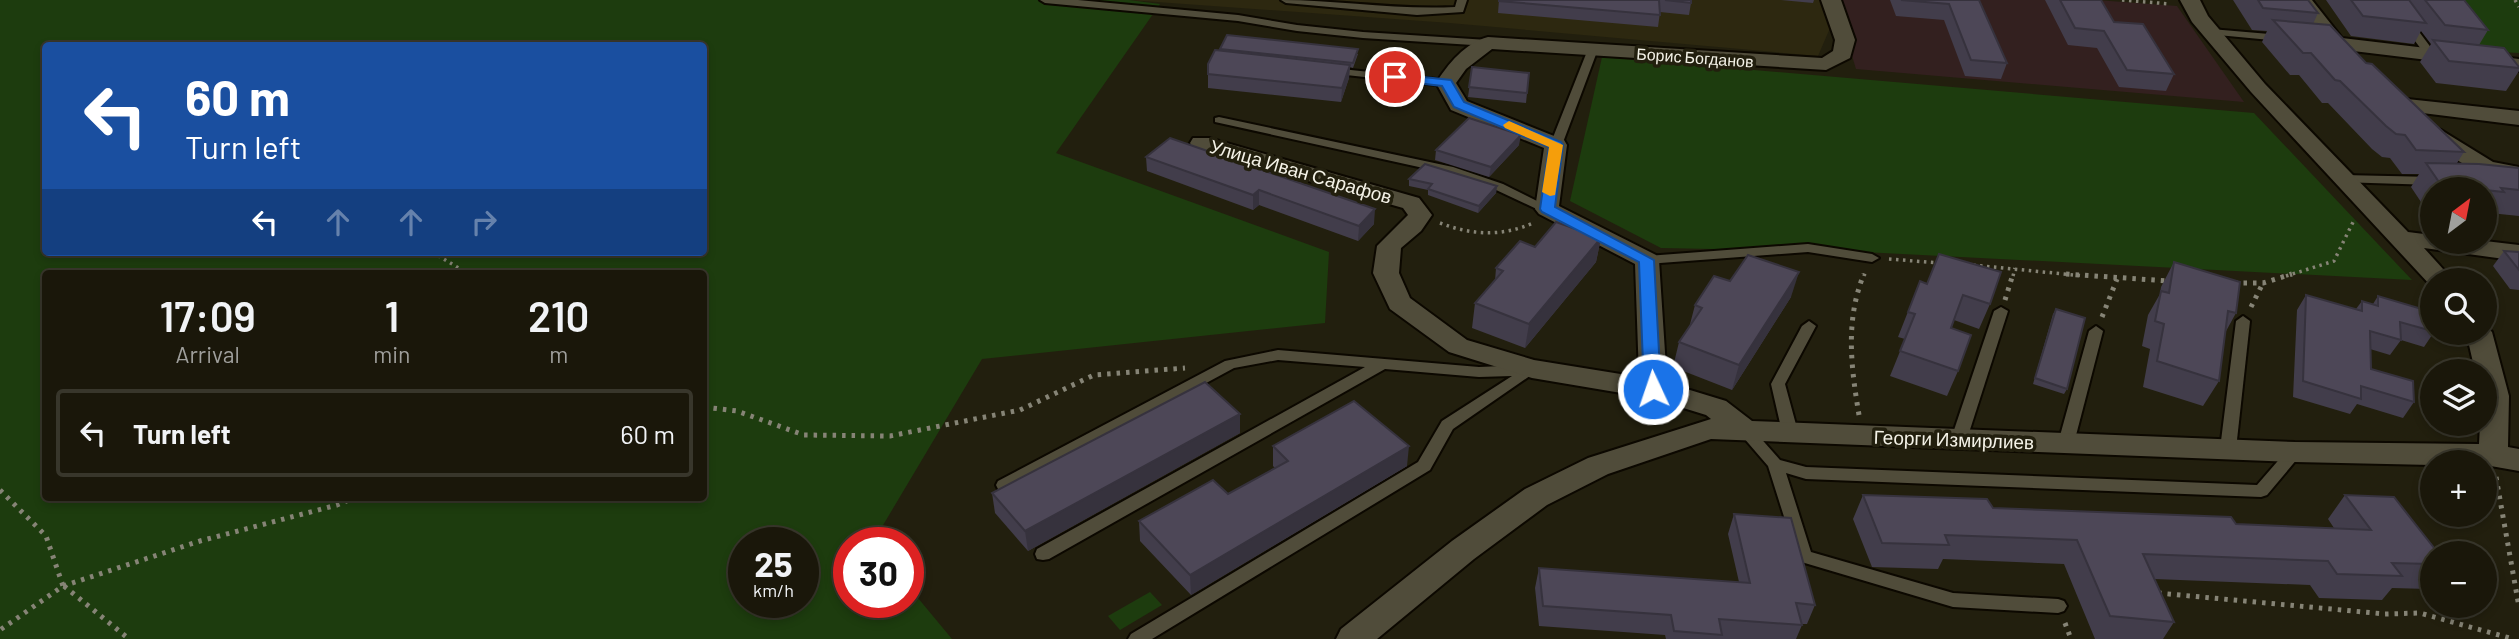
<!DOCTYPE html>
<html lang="en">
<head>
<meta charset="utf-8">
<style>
  body { margin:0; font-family:Barlow,sans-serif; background:#272418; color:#f1f3f6; height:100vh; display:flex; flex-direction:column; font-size:26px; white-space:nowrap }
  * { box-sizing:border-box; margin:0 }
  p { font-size:23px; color:#9f9f9c }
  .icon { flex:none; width:38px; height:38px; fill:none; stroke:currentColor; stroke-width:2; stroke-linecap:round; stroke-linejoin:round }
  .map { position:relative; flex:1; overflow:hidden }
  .side { position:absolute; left:42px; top:270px; width:665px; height:231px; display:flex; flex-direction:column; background:#1a170a; border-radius:7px; box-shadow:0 4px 10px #0003,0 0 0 2px #38362b }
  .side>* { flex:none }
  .guide { position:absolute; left:42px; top:42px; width:665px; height:214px; border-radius:7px; box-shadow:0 4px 10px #0003,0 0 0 2px #38362b; background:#1a4fa0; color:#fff; overflow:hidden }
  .needle { width:46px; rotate:32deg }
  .tools { position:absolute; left:2420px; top:177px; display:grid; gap:14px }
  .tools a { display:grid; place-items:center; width:77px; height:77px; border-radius:50%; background:#1a170a; box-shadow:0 4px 10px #0003,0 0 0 2px #38362b; font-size:35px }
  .speed { position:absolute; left:728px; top:527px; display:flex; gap:14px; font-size:35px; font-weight:700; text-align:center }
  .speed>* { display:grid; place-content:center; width:91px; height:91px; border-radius:50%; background:#1a170a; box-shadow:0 4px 10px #0003,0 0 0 2px #38362b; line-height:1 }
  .speed small { font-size:18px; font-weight:400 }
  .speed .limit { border:10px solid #d22; background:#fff; color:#111 }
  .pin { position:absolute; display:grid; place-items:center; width:60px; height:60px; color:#fff; margin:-30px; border:4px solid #fff; border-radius:50%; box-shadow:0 2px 7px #0007 }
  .me { position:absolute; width:77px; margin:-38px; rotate:357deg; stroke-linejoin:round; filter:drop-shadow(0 0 5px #0008) }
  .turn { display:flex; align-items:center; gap:24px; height:147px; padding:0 28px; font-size:32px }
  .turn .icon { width:91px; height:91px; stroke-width:2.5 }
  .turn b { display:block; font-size:49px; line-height:60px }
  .lanes { display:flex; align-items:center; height:66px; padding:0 28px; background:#0003; justify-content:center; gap:35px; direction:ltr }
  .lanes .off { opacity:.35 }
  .eta { display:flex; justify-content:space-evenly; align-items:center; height:119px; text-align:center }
  .eta b { font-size:42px; font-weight:600; line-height:49px }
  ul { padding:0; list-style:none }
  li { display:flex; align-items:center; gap:21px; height:88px; margin:0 14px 10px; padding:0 14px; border:4px solid #38362b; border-radius:7px }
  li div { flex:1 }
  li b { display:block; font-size:26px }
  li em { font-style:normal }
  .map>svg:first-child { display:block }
</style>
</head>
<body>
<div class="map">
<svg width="2519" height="639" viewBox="0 0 2519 639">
  <rect width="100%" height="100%" fill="#221f0e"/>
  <polygon fill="#2d2810" points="1129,0 1820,0 1830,28 1818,56 1450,23"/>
  <polygon fill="#33201f" points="1835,0 2096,0 2177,6 2244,102 1856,69"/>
  <g fill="#1d3c0e" fill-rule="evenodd">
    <path d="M 0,0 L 1129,0 L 1160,4 L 1056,153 L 1329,252 L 1325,323 L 982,359 L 873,542 L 849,542 L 849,602 L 908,602 L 908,586 L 952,639 L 0,639 ZM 46,46 L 704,46 L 704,252 L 46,252 ZM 46,273 L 704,273 L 704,497 L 46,497 ZM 744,542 L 803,542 L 803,602 L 744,602 Z"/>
    <polygon points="2443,0 2519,0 2519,53 2482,51"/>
    <polygon points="1602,57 2254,113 2412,280 1863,252 1661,248 1570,201"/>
    <polygon points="1150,592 1162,605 1120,630 1108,616"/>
  </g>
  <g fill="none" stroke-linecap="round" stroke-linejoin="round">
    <g stroke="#0c0800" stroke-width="4">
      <g id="lane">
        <polygon points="1040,0 1078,0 1238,15 1297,25 1363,32 1488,40 1493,43 1488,46 1363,38 1297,31 1238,21 1045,3"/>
        <path d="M 1281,0 C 1339,0 1397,10 1455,7 L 1457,0 L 1467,0 L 1463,12 L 1417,15 L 1286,3 Z"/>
        <polygon points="2407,20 2411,21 2435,53 2435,57 2427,57 2403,25 2403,21"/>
        <polygon points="2211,29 2281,35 2286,38 2281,41 2207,34 2207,30"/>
        <polygon points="1593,46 1598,49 1562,145 1556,149 1552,148 1550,145 1588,49"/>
        <polygon points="1332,68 1446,80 1452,83 1446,86 1328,73 1328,69"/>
        <polygon points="1219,117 1453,167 1503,184 1553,209 1551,212 1543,212 1494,189 1446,173 1215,122 1215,118"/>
        <polygon points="2343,175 2434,177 2440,181 2434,185 2339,182 2337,179"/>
        <polygon points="1808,244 1872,254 1879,258 1872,262 1808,252 1647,264 1640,260 1647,256"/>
        <polygon points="2001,307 2008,311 1967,439 1964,443 1954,443 1951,439 1994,311"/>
        <polygon points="2243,316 2250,321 2236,449 2233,453 2223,453 2220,449 2236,321"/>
        <polygon points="1809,321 1816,326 1785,384 1798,432 1795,436 1785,436 1782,432 1771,384 1802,326"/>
        <polygon points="2096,326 2103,331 2074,443 2071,447 2061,447 2058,443 2089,331"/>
        <polygon points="1278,350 1479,367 1527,365 1535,368 1537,371 1453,429 1430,470 1152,639 1128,639 1131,634 1418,462 1442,421 1512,376 1479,377 1385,369 1049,559 1043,560 1037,559 1035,554 1037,549 1365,367 1278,360 1234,368 1010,489 998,489 996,485 998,481 1225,361"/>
        <polygon points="1745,425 1750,426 1780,460 1806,467 2257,485 2289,448 2301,448 2303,452 2267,495 2261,497 1806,479 1786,473 1811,552 1953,593 2058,599 2064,601 2067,606 2064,611 2058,613 1953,607 1798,561 1768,466 1737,430 1740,426"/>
      </g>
    </g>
    <g stroke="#0c0800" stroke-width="4">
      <g id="street">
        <path d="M 1821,0 L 1841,0 L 1855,40 L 1850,58 L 1826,70 L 1492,49 L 1466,69 L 1456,83 L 1467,101 L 1564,140 L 1567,145 L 1559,206 L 1656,255 L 1659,260 L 1667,383 L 1726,401 L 1752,421 L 2295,442 L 2479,444 L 2480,424 L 2485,424 L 2485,371 L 2475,371 L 2466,332 L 2485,332 L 2485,325 L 2492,332 L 2509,396 L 2508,447 L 2519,449 L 2519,471 L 2485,465 L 2485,462 L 2432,462 L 2432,465 L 2295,462 L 1711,439 L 1608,474 L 1547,505 L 1474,559 L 1377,639 L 1336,639 L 1341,629 L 1452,541 L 1525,489 L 1588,458 L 1711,419 L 1706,415 L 1651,398 L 1532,378 L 1449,352 L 1390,309 L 1373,273 L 1377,246 L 1408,215 L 1403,208 L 1193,148 L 1190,143 L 1193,138 L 1209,138 L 1419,198 L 1432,215 L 1421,231 L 1401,248 L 1399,273 L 1410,298 L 1467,340 L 1534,360 L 1639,377 L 1635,264 L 1539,214 L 1535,209 L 1544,148 L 1451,110 L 1436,83 C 1448,64 1465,43 1488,37 L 1822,58 L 1833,51 L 1835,40 Z"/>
        <polygon points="2180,0 2200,0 2208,16 2265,84 2408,232 2432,235 2432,242 2485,241 2519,245 2519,261 2424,248 2453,280 2432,280 2431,286 2251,92 2192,22"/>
        <polygon points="2292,0 2312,0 2342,38 2519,59 2519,71 2353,51 2350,56 2336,56"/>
        <polygon points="2398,98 2519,111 2519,125 2390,109 2387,104 2390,99"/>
        <polygon points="2433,128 2441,130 2493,162 2519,167 2519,181 2478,173 2425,140 2422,135 2425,130"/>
      </g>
    </g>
    <g stroke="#868476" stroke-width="3.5" stroke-dasharray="2.5 4.5" stroke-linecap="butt">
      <polyline points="2122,0 2170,4"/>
      <polyline points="2515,0 2519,7"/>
      <path d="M 1440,223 C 1471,235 1502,237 1533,223"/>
      <polyline points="432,252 467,273"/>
      <polyline points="1889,259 1939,263"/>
      <polyline points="1973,265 2084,276"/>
      <polyline points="1864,276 1866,270"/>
      <polyline points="2013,276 2015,268"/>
      <polyline points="2286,276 2334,261 2354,220"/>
    </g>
    <g stroke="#868476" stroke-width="5" stroke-dasharray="3.5 6" stroke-linecap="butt">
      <polyline points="2066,274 2169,281"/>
      <polyline points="2234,283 2263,283 2292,274"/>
      <polyline points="2005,300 2013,274"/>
      <polyline points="2251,307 2263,283"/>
      <polyline points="2102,317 2117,279"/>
      <polyline points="704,407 737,411 804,435 890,436 1020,410 1094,375 1185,368"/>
      <path d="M 1859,415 C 1851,367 1845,320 1864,274"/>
      <polyline points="2496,477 2519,607"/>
      <polyline points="0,490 46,536 63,586 0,630"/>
      <polyline points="63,586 200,541 337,505 356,497"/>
      <polyline points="64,586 129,639"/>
      <polyline points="2158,593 2385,614 2420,613 2513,639"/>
      <polyline points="2065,623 2071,639"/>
    </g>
    <use href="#lane" fill="#504c3a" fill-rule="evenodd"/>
    <use href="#street" fill="#504c3a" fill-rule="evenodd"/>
  </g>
  <g fill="#423d4b">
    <polygon points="1499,0 1691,0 1691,3 1689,15 1660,12 1658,27 1498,13"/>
    <polygon points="1781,0 1814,0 1813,3"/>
    <polygon points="1890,0 1979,0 2007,63 2001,79 1965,76 1944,20 1896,16"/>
    <polygon points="2045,0 2101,0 2114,22 2174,74 2166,91 2119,87 2097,48 2068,45"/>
    <polygon points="2233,0 2308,0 2318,13 2313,24 2366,63 2464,152 2457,163 2519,168 2519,216 2490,213 2488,216 2485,216 2485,189 2432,189 2432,209 2425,208 2411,187 2419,174 2402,174 2390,158 2382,157 2372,149 2328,103 2322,103 2299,75 2290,75 2262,42 2267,31 2252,30"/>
    <polygon points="2326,0 2464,0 2488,30 2479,45 2519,67 2519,71 2506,91 2436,83 2420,62 2431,44 2421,31 2414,44 2351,36"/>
    <polygon points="1220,49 1358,54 1353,68 1350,67 1349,78 1341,102 1208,88 1208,64 1220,51"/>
    <polygon points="1472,67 1529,73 1526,103 1468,97"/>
    <polygon points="1519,145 1489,177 1435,160 1436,150"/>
    <polygon points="1146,157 1374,224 1358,241 1259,205 1253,210 1147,171"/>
    <polygon points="1409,179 1497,186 1496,193 1478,213 1428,195 1428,190 1409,186"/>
    <polygon points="1601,238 1596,262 1525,348 1472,328 1475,303 1495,281 1496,268 1535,247"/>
    <polygon points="2504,251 2519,252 2519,290 2510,289 2493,266"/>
    <polygon points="2174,262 2236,313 2225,333 2219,381 2203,406 2143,387 2150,349 2142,346 2148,315 2160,294 2161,287"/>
    <polygon points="1730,281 1791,297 1732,390 1673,367 1679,342 1689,328 1695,305"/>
    <polygon points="1920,281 1990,304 1979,329 1954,320 1951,328 1958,371 1947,396 1890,376 1905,339 1898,337"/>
    <polygon points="2306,295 2356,309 2362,301 2373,304 2378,296 2432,312 2432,332 2434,332 2424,347 2401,340 2390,355 2370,349 2371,369 2414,402 2403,418 2357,404 2350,414 2293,397 2297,310"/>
    <polygon points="2056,309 2067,389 2064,394 2033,384 2053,314"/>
    <polygon points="1240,414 1240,433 1028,551 995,513 992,493"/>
    <polygon points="1273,446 1407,466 1191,595 1140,541 1139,521 1228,494 1275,468 1273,466"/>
    <polygon points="1863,495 1993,508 2236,524 2334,528 2328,519 2345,495 2432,553 2432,583 2428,589 2392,588 2382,600 2319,598 2310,585 2154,579 2174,622 2163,639 2095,639 2064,564 1943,559 1938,569 1872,567 1853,519"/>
    <polygon points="1734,514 1815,605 1807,624 1801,624 1802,625 1796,639 1666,639 1665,635 1539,626 1535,588 1539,568 1739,582 1728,534"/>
  </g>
  <g fill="#36323d">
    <polygon points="1350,65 1349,78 1341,102 1342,88"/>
    <polygon points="1521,135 1519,145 1489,177 1491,167"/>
    <polygon points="1497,186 1496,193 1478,213 1479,206"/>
    <polygon points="1259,190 1259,205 1253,210 1253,195"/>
    <polygon points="1375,209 1374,224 1358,241 1359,226"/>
    <polygon points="1601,238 1596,262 1525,348 1529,324"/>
    <polygon points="1799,272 1791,297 1732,390 1739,365"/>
    <polygon points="1240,414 1240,433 1028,551 1025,531"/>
    <polygon points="1409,446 1407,466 1191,595 1190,575"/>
  </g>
  <g fill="#4d4757" stroke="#36323d" stroke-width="2">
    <polygon points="1499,0 1659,0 1660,15 1499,1"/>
    <polygon points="1665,0 1691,0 1691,3"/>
    <polygon points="1901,0 1979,0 2007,63 1971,60 1949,4"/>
    <polygon points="2060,0 2101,0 2114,22 2143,24 2174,74 2127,70 2104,31 2075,28"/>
    <polygon points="2258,0 2308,0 2318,13 2263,8"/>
    <polygon points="2351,0 2409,0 2426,23 2363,16"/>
    <polygon points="2425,0 2464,0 2488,30 2445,25"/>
    <polygon points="2273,20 2330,25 2366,63 2372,64 2464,152 2416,150 2405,135 2396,134 2386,126 2340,81 2335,80 2311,53 2303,53"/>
    <polygon points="1227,35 1358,49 1353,63 1220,49"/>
    <polygon points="2433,40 2504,48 2519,67 2519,68 2449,61"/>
    <polygon points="1215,50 1350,65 1342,88 1208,74 1208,64"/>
    <polygon points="1472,67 1529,73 1527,93 1469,87"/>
    <polygon points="1469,118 1521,135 1491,167 1436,150"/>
    <polygon points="1170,138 1375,209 1359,226 1259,190 1253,195 1146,157"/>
    <polygon points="2426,163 2479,164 2519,168 2519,190 2501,188 2504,192 2485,190 2485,189 2441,185"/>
    <polygon points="1425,164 1497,186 1479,206 1428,189 1432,184 1409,179"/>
    <polygon points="1556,222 1601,238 1529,324 1475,303 1503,271 1496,268 1520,241 1535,247"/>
    <polygon points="2504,251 2519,252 2519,270"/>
    <polygon points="1939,254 2001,272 1990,304 1963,295 1951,328 1971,335 1958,371 1900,351 1915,314 1908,312 1920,281 1927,284"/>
    <polygon points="1748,255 1799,272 1739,365 1679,342 1702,308 1695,305 1714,276 1730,281"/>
    <polygon points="2174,262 2240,282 2236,313 2228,311 2219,381 2157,361 2164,324 2155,321 2161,291 2169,293"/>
    <polygon points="2306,295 2362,311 2362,301 2378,306 2378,296 2432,312 2432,331 2400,322 2401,340 2370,331 2371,369 2413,381 2414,402 2361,386 2361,399 2303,381"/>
    <polygon points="2056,309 2085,318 2067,389 2035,378"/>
    <polygon points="1205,382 1240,414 1025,531 992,493"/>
    <polygon points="1354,401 1409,446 1190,575 1139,521 1213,480 1228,494 1288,461 1273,446"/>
    <polygon points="1863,495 1987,499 1993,508 2231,517 2236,524 2371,530 2345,495 2394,497 2438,553 2432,553 2432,564 2392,563 2402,576 2337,574 2328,561 2143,554 2174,622 2110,616 2077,540 1945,535 1949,545 1882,543"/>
    <polygon points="1734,514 1791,518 1815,605 1796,603 1802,625 1719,619 1722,635 1674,631 1671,615 1543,606 1539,568 1750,583"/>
  </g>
  <polygon fill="#1a73e8" stroke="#114b97" stroke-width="2" points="1395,74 1451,80 1464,102 1561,142 1563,145 1555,207 1654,260 1661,389 1659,393 1653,395 1644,389 1639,262 1542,212 1540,209 1549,147 1454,107 1442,86 1390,80 1388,77"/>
  <polygon fill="#f59e0b" points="1509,121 1563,145 1555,195 1550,196 1542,192 1549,147 1505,128 1503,125"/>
  <g text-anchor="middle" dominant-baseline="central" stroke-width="7" stroke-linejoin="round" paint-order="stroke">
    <g font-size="16" fill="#f4f2e7" stroke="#221f0e">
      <text transform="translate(1695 57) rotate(4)">Борис Богданов</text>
    </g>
    <g font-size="19" fill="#f4f2e7" stroke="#221f0e">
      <text transform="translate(1301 171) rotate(16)">Улица Иван Сарафов</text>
      <text transform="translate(1954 439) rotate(2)">Георги Измирлиев</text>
    </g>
  </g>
</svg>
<div class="tools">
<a><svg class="needle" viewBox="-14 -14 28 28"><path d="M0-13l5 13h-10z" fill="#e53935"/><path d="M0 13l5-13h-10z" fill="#9f9f9c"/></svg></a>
<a><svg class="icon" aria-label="search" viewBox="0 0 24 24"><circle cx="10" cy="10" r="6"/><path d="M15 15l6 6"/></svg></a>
<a><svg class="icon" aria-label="layers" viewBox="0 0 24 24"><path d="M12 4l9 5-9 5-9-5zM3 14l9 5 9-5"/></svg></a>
<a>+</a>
<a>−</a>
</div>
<div class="speed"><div>25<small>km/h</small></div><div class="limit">30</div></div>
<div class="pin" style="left:1395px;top:77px;background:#d93025"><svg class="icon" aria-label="arrive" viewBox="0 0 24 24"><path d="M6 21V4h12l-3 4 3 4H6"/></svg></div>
<svg class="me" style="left:1653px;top:389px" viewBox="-20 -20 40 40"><circle r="17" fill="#1a73e8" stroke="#fff" stroke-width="3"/><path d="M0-11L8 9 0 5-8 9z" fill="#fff"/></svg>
<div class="guide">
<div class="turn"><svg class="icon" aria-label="left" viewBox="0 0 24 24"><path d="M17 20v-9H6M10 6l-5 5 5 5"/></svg><div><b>60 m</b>Turn left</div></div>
<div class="lanes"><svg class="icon" aria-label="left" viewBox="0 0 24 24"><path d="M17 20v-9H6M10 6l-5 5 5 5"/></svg><svg class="icon off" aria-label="ahead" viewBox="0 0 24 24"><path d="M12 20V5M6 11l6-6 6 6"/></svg><svg class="icon off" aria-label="ahead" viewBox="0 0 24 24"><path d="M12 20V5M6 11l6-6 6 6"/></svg><svg class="icon off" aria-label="right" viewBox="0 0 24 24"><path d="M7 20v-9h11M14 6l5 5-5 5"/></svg></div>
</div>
<section class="side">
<div class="eta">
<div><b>17:09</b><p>Arrival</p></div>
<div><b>1</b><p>min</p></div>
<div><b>210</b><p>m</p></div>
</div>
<ul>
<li><svg class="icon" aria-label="left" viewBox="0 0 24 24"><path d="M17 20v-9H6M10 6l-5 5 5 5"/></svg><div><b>Turn left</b></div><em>60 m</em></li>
</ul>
</section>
</div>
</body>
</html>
